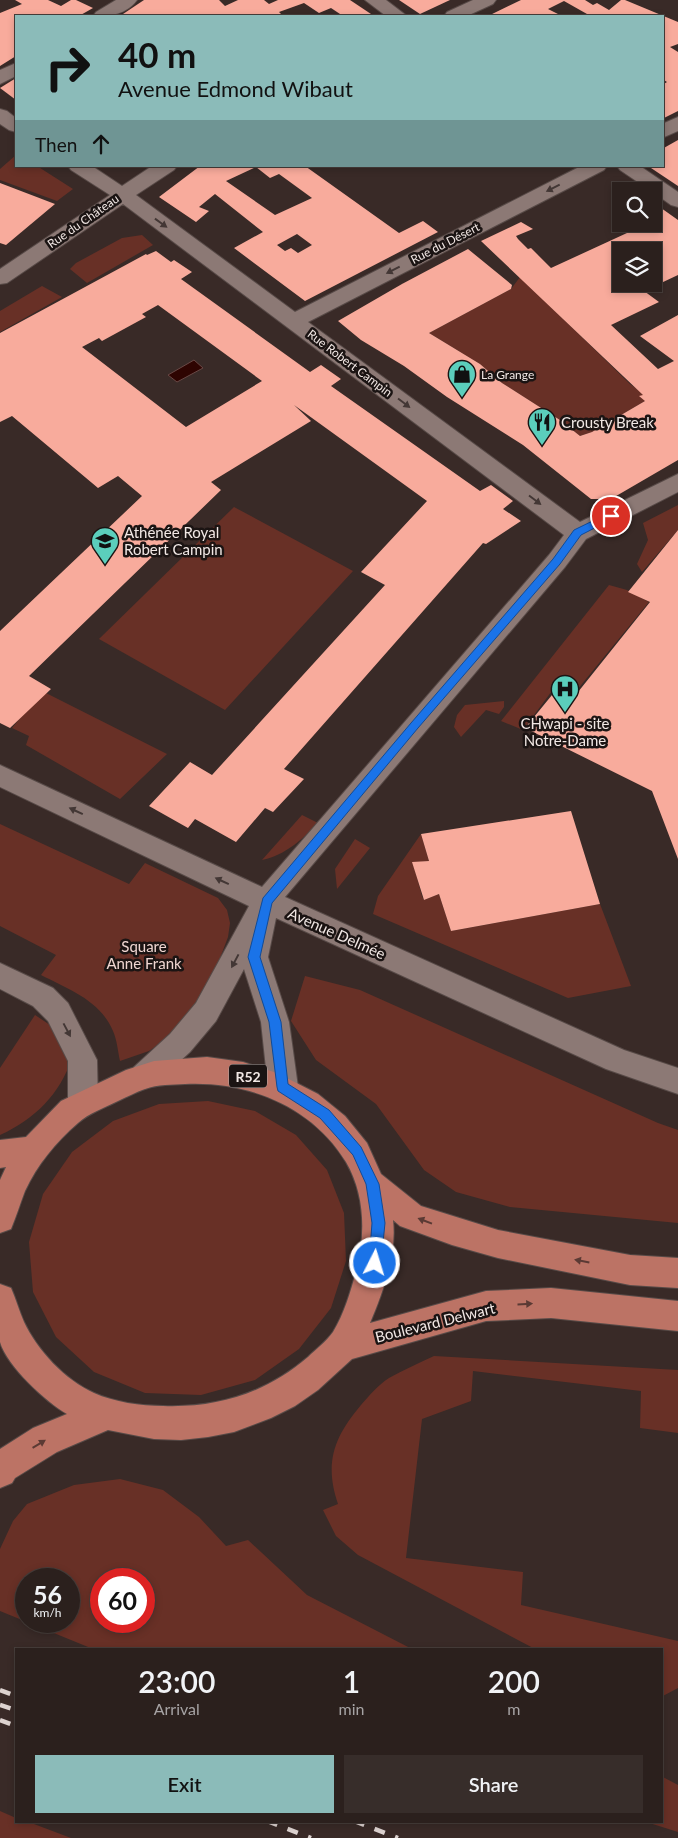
<!DOCTYPE html>
<html lang="en">
<head>
<meta charset="utf-8">
<style>
  body { margin:0; font-family:Lato,sans-serif; background:#372d2a; color:#f1f3f6; height:100vh; display:flex; flex-direction:column; font-size:19px; white-space:nowrap }
  * { box-sizing:border-box; margin:0 }
  p { font-size:16px; color:#a6a3a4 }
  .icon { flex:none; width:28px; height:28px; fill:none; stroke:currentColor; stroke-width:2; stroke-linecap:round; stroke-linejoin:round }
  .map { position:relative; flex:1; overflow:hidden }
  .sheet { position:absolute; left:15px; top:1648px; width:648px; height:175px; display:flex; flex-direction:column; background:#2b201d; border-radius:0px; box-shadow:0 2px 8px #0003,0 0 0 1px #473e3b }
  .sheet>* { flex:none }
  .hud { position:absolute; left:15px; top:15px; width:649px; height:152px; border-radius:0px; box-shadow:0 2px 8px #0003,0 0 0 1px #473e3b; background:#8bbbb9; color:#111; overflow:hidden }
  .tools { position:absolute; left:612px; top:182px; display:grid; gap:10px }
  .tools a { display:grid; place-items:center; width:50px; height:50px; border-radius:0px; background:#2b201d; box-shadow:0 2px 8px #0003,0 0 0 1px #473e3b; font-size:25px }
  .speed { position:absolute; left:15px; top:1568px; display:flex; gap:10px; font-size:25px; font-weight:700; text-align:center }
  .speed>* { display:grid; place-content:center; width:65px; height:65px; border-radius:50%; background:#2b201d; box-shadow:0 2px 8px #0003,0 0 0 1px #473e3b; line-height:1 }
  .speed small { font-size:12px; font-weight:400 }
  .speed .limit { border:8px solid #d22; background:#fff; color:#111 }
  .pin { position:absolute; display:grid; place-items:center; width:42px; height:42px; color:#fff; margin:-21px; border:2px solid #fff; border-radius:50%; box-shadow:0 1px 5px #0007 }
  .me { position:absolute; width:55px; margin:-28px; rotate:5deg; stroke-linejoin:round; filter:drop-shadow(0 0 4px #0008) }
  .turn { display:flex; align-items:center; gap:18px; height:105px; padding:0 20px; font-size:22px }
  .turn .icon { width:65px; height:65px; stroke-width:2.5 }
  .turn b { display:block; font-size:35px; line-height:42px }
  .then { display:flex; align-items:center; height:48px; padding:0 20px; background:#0003; gap:10px; font-size:19px }
  .eta { display:flex; justify-content:space-evenly; align-items:center; height:85px; text-align:center }
  .eta b { font-size:30px; font-weight:600; line-height:35px }
  .primary-button { display:flex; gap:10px; margin-top:auto; padding:10px 20px }
  .primary-button a { flex:1; height:58px; border-radius:0px; background:#8bbbb9; color:#111; font-size:20px; font-weight:600; line-height:58px; text-align:center }
  .primary-button a+a { background:#372d2a; color:#f1f3f6 }
  .map>svg:first-child { display:block }
</style>
</head>
<body>
<div class="map">
<svg width="678" height="1838" viewBox="0 0 678 1838">
  <rect width="100%" height="100%" fill="#392a27"/>
  <g fill="#683026" fill-rule="evenodd">
    <polygon points="16,155 16,166 37,166 73,189 57,201 0,180 0,169"/>
    <polygon points="142,235 153,245 87,283 70,269 76,263 122,238"/>
    <polygon points="520,277 630,384 644,394 645,401 592,432 580,436 560,420 502,383 480,364 429,333 511,289"/>
    <polygon points="42,286 62,297 0,332 0,311"/>
    <polygon points="678,505 678,530 642,572 637,564 648,540 643,523"/>
    <polygon points="234,507 353,571 225,710 99,639"/>
    <polygon points="609,585 627,590 649,602 577,690 557,684 523,730 501,721"/>
    <polygon points="42,691 167,754 120,799 26,745 29,736 12,728"/>
    <polygon points="504,701 504,707 499,714 486,710 461,737 454,727 457,715 465,705"/>
    <path d="M 302,815 L 318,823 C 302,840 285,855 262,860 Z"/>
    <path d="M 0,824 L 129,884 L 145,863 L 218,898 L 227,910 L 230,923 L 228,937 L 205,998 L 175,1033 L 149,1051 L 120,1061 C 118,1052 117,1040 113,1031 C 100,1000 68,989 41,975 L 56,955 L 0,926 Z"/>
    <polygon points="421,834 429,861 413,863 422,896 424,900 439,894 451,931 600,904 631,986 568,998 373,914 378,896"/>
    <polygon points="355,839 370,848 337,889 335,869"/>
    <polygon points="305,976 360,990 658,1123 678,1130 678,1223 510,1207 456,1192 424,1170 376,1104 316,1060 291,1021"/>
    <path d="M 35,1015 L 56,1029 L 72,1058 C 60,1094 35,1119 0,1135 L 0,1068 Z"/>
    <polygon points="208,1101 255,1111 296,1135 327,1170 344,1213 346,1261 331,1308 299,1349 255,1380 201,1395 145,1393 94,1372 56,1337 33,1292 29,1242 43,1194 72,1152 113,1121 159,1104"/>
    <path d="M 434,1356 L 678,1370 L 678,1433 L 640,1428 L 641,1391 L 473,1371 L 471,1401 L 422,1419 L 406,1558 L 523,1572 L 521,1605 L 678,1641 L 678,1688 L 661,1697 L 661,1649 L 535,1649 L 358,1555 L 336,1536 L 323,1510 L 338,1504 C 324,1463 334,1437 361,1405 C 369,1396 378,1385 389,1378 C 403,1370 419,1363 434,1356 Z"/>
    <path d="M 120,1479 L 163,1490 L 199,1517 L 226,1546 L 248,1540 L 307,1595 L 412,1649 L 93,1649 L 0,1611 L 0,1549 L 13,1521 L 27,1504 L 74,1485 ZM 26,1579 L 69,1579 L 69,1621 L 26,1621 ZM 101,1579 L 144,1579 L 144,1621 L 101,1621 Z"/>
    <polygon points="661,1776 678,1785 678,1832 643,1821 661,1821"/>
    <polygon points="0,1811 16,1818 16,1821 26,1821 71,1838 0,1838"/>
  </g>
  <polygon fill="#2e0401" stroke="#694845" points="194,360 203,368 177,382 168,375"/>
  <g fill="#f8ab9c" fill-rule="evenodd">
    <polygon points="15,0 48,0 61,6 71,0 76,0 93,8 79,16 16,16 16,56 0,66 0,13 22,4"/>
    <polygon points="144,0 219,0 225,6 238,0 264,0 269,4 278,0 350,0 374,16 343,16 331,8 319,13 304,3 279,12 283,16 120,16"/>
    <polygon points="399,0 450,0 420,14"/>
    <polygon points="521,0 585,0 593,5 597,3 609,10 621,0 625,0 678,22 678,44 670,47 678,52 678,111 662,119 662,85 667,82 662,79 662,16 583,16 587,14 564,1 548,9 562,16 488,16"/>
    <polygon points="16,78 16,100 0,88"/>
    <polygon points="678,140 678,186 648,166 662,166 662,149"/>
    <path d="M 200,166 L 305,166 L 399,233 L 423,221 L 438,232 L 305,301 L 234,248 L 263,232 L 215,194 L 199,207 L 209,211 L 196,222 L 159,197 ZM 256,167 L 270,178 L 279,174 L 312,198 L 275,215 L 226,181 ZM 297,234 L 312,245 L 298,253 L 291,248 L 285,251 L 277,245 Z"/>
    <polygon points="623,182 636,191 623,191 620,189"/>
    <polygon points="0,183 55,204 6,245 0,243"/>
    <path d="M 654,203 L 678,220 L 678,275 L 644,291 L 659,302 L 611,325 L 658,369 L 674,361 L 640,336 L 678,315 L 678,460 L 611,499 L 591,499 L 523,445 L 447,397 L 404,366 L 361,340 L 338,321 L 402,284 L 468,249 L 512,285 L 511,289 L 429,333 L 480,364 L 502,383 L 560,420 L 580,436 L 592,432 L 645,401 L 639,396 L 643,395 L 481,241 L 521,222 L 533,229 L 516,236 L 518,239 L 528,249 L 531,248 L 551,268 L 640,227 L 636,224 L 654,224 ZM 621,251 L 654,251 L 654,284 L 621,284 Z"/>
    <path d="M 156,251 L 171,262 L 174,260 L 192,272 L 181,279 L 310,372 L 321,365 L 341,379 L 331,386 L 480,491 L 491,485 L 513,501 L 503,509 L 521,521 L 486,544 L 483,543 L 284,769 L 304,779 L 273,812 L 265,808 L 236,842 L 195,819 L 188,828 L 149,806 L 190,762 L 212,775 L 385,585 L 361,572 L 427,501 L 294,405 L 311,421 L 211,482 L 221,490 L 29,676 L 51,689 L 10,728 L 0,723 L 0,631 L 142,496 L 118,476 L 98,488 L 12,416 L 0,422 L 0,333 L 146,254 L 147,255 ZM 158,305 L 262,381 L 186,427 L 82,347 L 99,338 L 102,341 L 146,317 L 142,314 Z"/>
    <polygon points="678,530 678,859 652,791 525,728 561,684 578,692 650,602 628,592"/>
    <polygon points="571,811 600,904 451,931 439,894 424,900 412,862 429,861 421,834"/>
  </g>
  <g fill="none" stroke-linecap="round" stroke-linejoin="round">
    <g stroke="#574a47" stroke-width="2">
      <g id="street">
        <path d="M 116,0 L 137,0 C 126,15 110,16 93,16 L 96,12 Z"/>
        <polygon points="365,0 386,0 407,16 386,16"/>
        <polygon points="473,0 496,0 493,4 467,16 444,16 447,12"/>
        <polygon points="16,63 16,76 0,84 0,70"/>
        <polygon points="0,109 7,111 16,118 16,132 9,130 0,124"/>
        <polygon points="678,117 678,131 662,138 662,124"/>
        <polygon points="68,166 92,166 122,186 152,166 177,166 174,170 136,195 295,312 581,166 607,166 604,170 308,322 580,522 678,474 678,492 586,539 565,567 285,897 624,1050 678,1068 678,1094 606,1069 276,918 268,957 289,1022 298,1087 293,1096 283,1100 273,1096 268,1087 261,1022 244,969 216,1021 190,1052 154,1085 144,1089 134,1085 129,1076 134,1067 170,1034 196,1003 249,906 0,787 0,765 262,887 549,555 564,535 123,204 7,283 0,284 0,269 110,195 71,170"/>
        <polygon points="617,166 640,166 678,192 678,207 671,205 654,193 654,191 651,191 620,170"/>
        <polygon points="0,963 53,988 68,1003 97,1060 98,1103 93,1112 83,1116 73,1112 68,1103 68,1061 48,1021 33,1006 0,989"/>
      </g>
    </g>
    <g stroke="#574a47" stroke-width="2">
      <path id="primary" d="M 207,1057 L 243,1062 L 277,1073 L 318,1094 L 345,1116 L 367,1143 L 381,1174 L 421,1206 L 498,1230 L 630,1255 L 678,1258 L 678,1288 L 630,1285 L 498,1258 L 452,1245 L 400,1226 L 393,1220 C 397,1255 383,1292 370,1323 L 486,1291 L 551,1288 L 678,1301 L 678,1331 L 551,1318 L 486,1321 L 352,1359 L 318,1390 L 295,1406 L 271,1418 L 234,1432 L 208,1437 L 181,1440 L 154,1439 L 108,1430 L 57,1452 L 15,1478 L 12,1483 L 0,1488 L 0,1449 L 33,1428 L 67,1414 C 46,1402 7,1366 0,1342 C 0,1330 0,1298 0,1284 L 11,1288 C 16,1299 19,1311 24,1322 C 37,1350 65,1380 94,1393 C 114,1402 141,1406 163,1406 C 218,1408 266,1393 308,1357 C 316,1349 326,1342 333,1332 C 344,1314 351,1291 356,1271 C 366,1235 365,1194 346,1162 C 312,1106 248,1081 185,1084 C 172,1085 158,1084 145,1089 C 136,1092 127,1097 118,1101 C 104,1108 89,1113 78,1123 C 56,1142 37,1165 25,1191 C 20,1204 16,1217 11,1229 L 0,1233 L 0,1180 L 6,1167 L 0,1168 L 0,1140 L 26,1137 L 61,1101 L 126,1070 L 154,1061 Z"/>
    </g>
    <use href="#street" fill="#8c7975" fill-rule="evenodd"/>
    <use href="#primary" fill="#bc7365" fill-rule="evenodd"/>
    <g stroke="#ddd3d0" stroke-width="4.5" stroke-dasharray="11 11" stroke-linecap="butt">
      <polyline points="0,1690 16,1696"/>
      <polyline points="0,1705 16,1710"/>
      <polyline points="0,1720 16,1726"/>
      <polyline points="267,1821 311,1838"/>
      <polyline points="354,1821 398,1838"/>
    </g>
  </g>
  <defs><path id="oneway-solid" d="M-6-.8H1V-3.2L6.5 0L1 3.2V.8H-6Z" transform="scale(1.25)"/></defs>
  <g fill="#433735">
    <use href="#oneway-solid" transform="translate(553 188) rotate(153)"/>
    <use href="#oneway-solid" transform="translate(161 223) rotate(36)"/>
    <use href="#oneway-solid" transform="translate(393 270) rotate(153)"/>
    <use href="#oneway-solid" transform="translate(404 403) rotate(37)"/>
    <use href="#oneway-solid" transform="translate(535 500) rotate(37)"/>
    <use href="#oneway-solid" transform="translate(76 811) rotate(-155)"/>
    <use href="#oneway-solid" transform="translate(222 881) rotate(-155)"/>
    <use href="#oneway-solid" transform="translate(235 961) rotate(118)"/>
    <use href="#oneway-solid" transform="translate(67 1030) rotate(62)"/>
  </g>
  <g fill="#5b3a34">
    <use href="#oneway-solid" transform="translate(425 1221) rotate(-159)"/>
    <use href="#oneway-solid" transform="translate(582 1261) rotate(-169)"/>
    <use href="#oneway-solid" transform="translate(525 1304) rotate(-3)"/>
    <use href="#oneway-solid" transform="translate(39 1444) rotate(-31)"/>
  </g>
  <polygon fill="#1a73e8" stroke="#114b97" points="611,512 614,513 614,518 581,535 560,564 418,728 272,903 260,957 281,1022 288,1084 329,1110 361,1147 379,1184 385,1223 381,1263 380,1267 375,1269 370,1267 369,1263 372,1223 366,1184 353,1155 320,1118 278,1091 277,1087 269,1022 248,957 263,898 411,723 553,559 574,530"/>
  <defs>
    <g id="shop-pin" transform="scale(1.4375)"><path d="M0 17L-7.5 6A9.5 9.5 0 1 1 7.5 6Z" fill="#5bcebc" stroke="#1b1413"/><path d="M-5-2.5h2.3a2.7 3.5 0 0 1 5.4 0H5L5.5 6h-11ZM-1.5-2.5h3a1.5 2.3 0 0 0-3 0Z" fill="#111"/></g>
    <g id="restaurant-pin" transform="scale(1.4375)"><path d="M0 17L-7.5 6A9.5 9.5 0 1 1 7.5 6Z" fill="#5bcebc" stroke="#1b1413"/><path d="M-5-6h1v4h1v-4h1v4h1v-4h1v5L-1.5 .5V6h-2V.5L-5-1ZM5-6V6H3V1.5H1.5Q1.5-4 5-6Z" fill="#111"/></g>
    <g id="school-pin" transform="scale(1.4375)"><path d="M0 17L-7.5 6A9.5 9.5 0 1 1 7.5 6Z" fill="#5bcebc" stroke="#1b1413"/><path d="M0-5L7-2L0 1L-7-2ZM-4 1L0 2.5L4 1V4Q0 6-4 4Z" fill="#111"/></g>
    <g id="hospital-pin" transform="scale(1.4375)"><path d="M0 17L-7.5 6A9.5 9.5 0 1 1 7.5 6Z" fill="#5bcebc" stroke="#1b1413"/><path d="M-5-5h3v3.5h4V-5h3V5h-3V1.5h-4V5h-3Z" fill="#111"/></g>
  </defs>
  <g fill-rule="evenodd">
    <use href="#shop-pin" x="462" y="374"/>
    <use href="#restaurant-pin" x="542" y="422"/>
    <use href="#school-pin" x="105" y="541"/>
    <use href="#hospital-pin" x="565" y="689"/>
  </g>
  <g text-anchor="middle" dominant-baseline="central" stroke-width="5" stroke-linejoin="round" paint-order="stroke">
    <g font-size="12" fill="#f2e8e5" stroke="#1b1413">
      <text transform="translate(83 221) rotate(-35)">Rue du Château</text>
      <text transform="translate(445 243) rotate(-27)">Rue du Désert</text>
      <text transform="translate(350 363) rotate(37)">Rue Robert Campin</text>
    </g>
    <g font-size="12" fill="#f2e8e5" stroke="#1b1413" text-anchor="start">
      <text x="481" y="374">La Grange</text>
    </g>
    <rect fill="#1b1413" stroke="#b2a8a6" stroke-width="1" x="229" y="1064.5" width="38" height="23" rx="4"/>
    <g font-size="14" font-weight="bold" fill="#f2e8e5">
      <text x="248" y="1076">R52</text>
    </g>
    <g font-size="15" fill="#f2e8e5" stroke="#1b1413" text-anchor="start">
      <text x="561" y="422">Crousty Break</text>
      <text x="124" y="532">Athénée Royal<tspan x="124" dy="17">Robert Campin</tspan></text>
      <text x="565" y="723" text-anchor="middle">CHwapi - site<tspan x="565" dy="17">Notre-Dame</tspan></text>
    </g>
    <g font-size="15" fill="#f2e8e5" stroke="#1b1413">
      <text transform="translate(337 933) rotate(24)">Avenue Delmée</text>
      <text transform="translate(435 1322) rotate(-14)">Boulevard Delwart</text>
    </g>
    <g font-size="15" fill="#f0d6d1" stroke="#1b1413">
      <text x="144" y="946">Square<tspan x="144" dy="17">Anne Frank</tspan></text>
    </g>
  </g>
</svg>
<div class="tools">
<a><svg class="icon" aria-label="search" viewBox="0 0 24 24"><circle cx="10" cy="10" r="6"/><path d="M15 15l6 6"/></svg></a>
<a><svg class="icon" aria-label="layers" viewBox="0 0 24 24"><path d="M12 4l9 5-9 5-9-5zM3 14l9 5 9-5"/></svg></a>
</div>
<div class="speed"><div>56<small>km/h</small></div><div class="limit">60</div></div>
<div class="pin" style="left:611px;top:516px;background:#d93025"><svg class="icon" aria-label="arrive" viewBox="0 0 24 24"><path d="M6 21V4h12l-3 4 3 4H6"/></svg></div>
<svg class="me" style="left:375px;top:1263px" viewBox="-20 -20 40 40"><circle r="17" fill="#1a73e8" stroke="#fff" stroke-width="3"/><path d="M0-11L8 9 0 5-8 9z" fill="#fff"/></svg>
<div class="hud">
<div class="turn"><svg class="icon" aria-label="right" viewBox="0 0 24 24"><path d="M7 20v-9h11M14 6l5 5-5 5"/></svg><div><b>40 m</b>Avenue Edmond Wibaut</div></div>
<div class="then">Then<svg class="icon" aria-label="ahead" viewBox="0 0 24 24"><path d="M12 20V5M6 11l6-6 6 6"/></svg></div>
</div>
<section class="sheet">
<div class="eta">
<div><b>23:00</b><p>Arrival</p></div>
<div><b>1</b><p>min</p></div>
<div><b>200</b><p>m</p></div>
</div>
<div class="primary-button"><a>Exit</a><a>Share</a></div>
</section>
</div>
</body>
</html>
